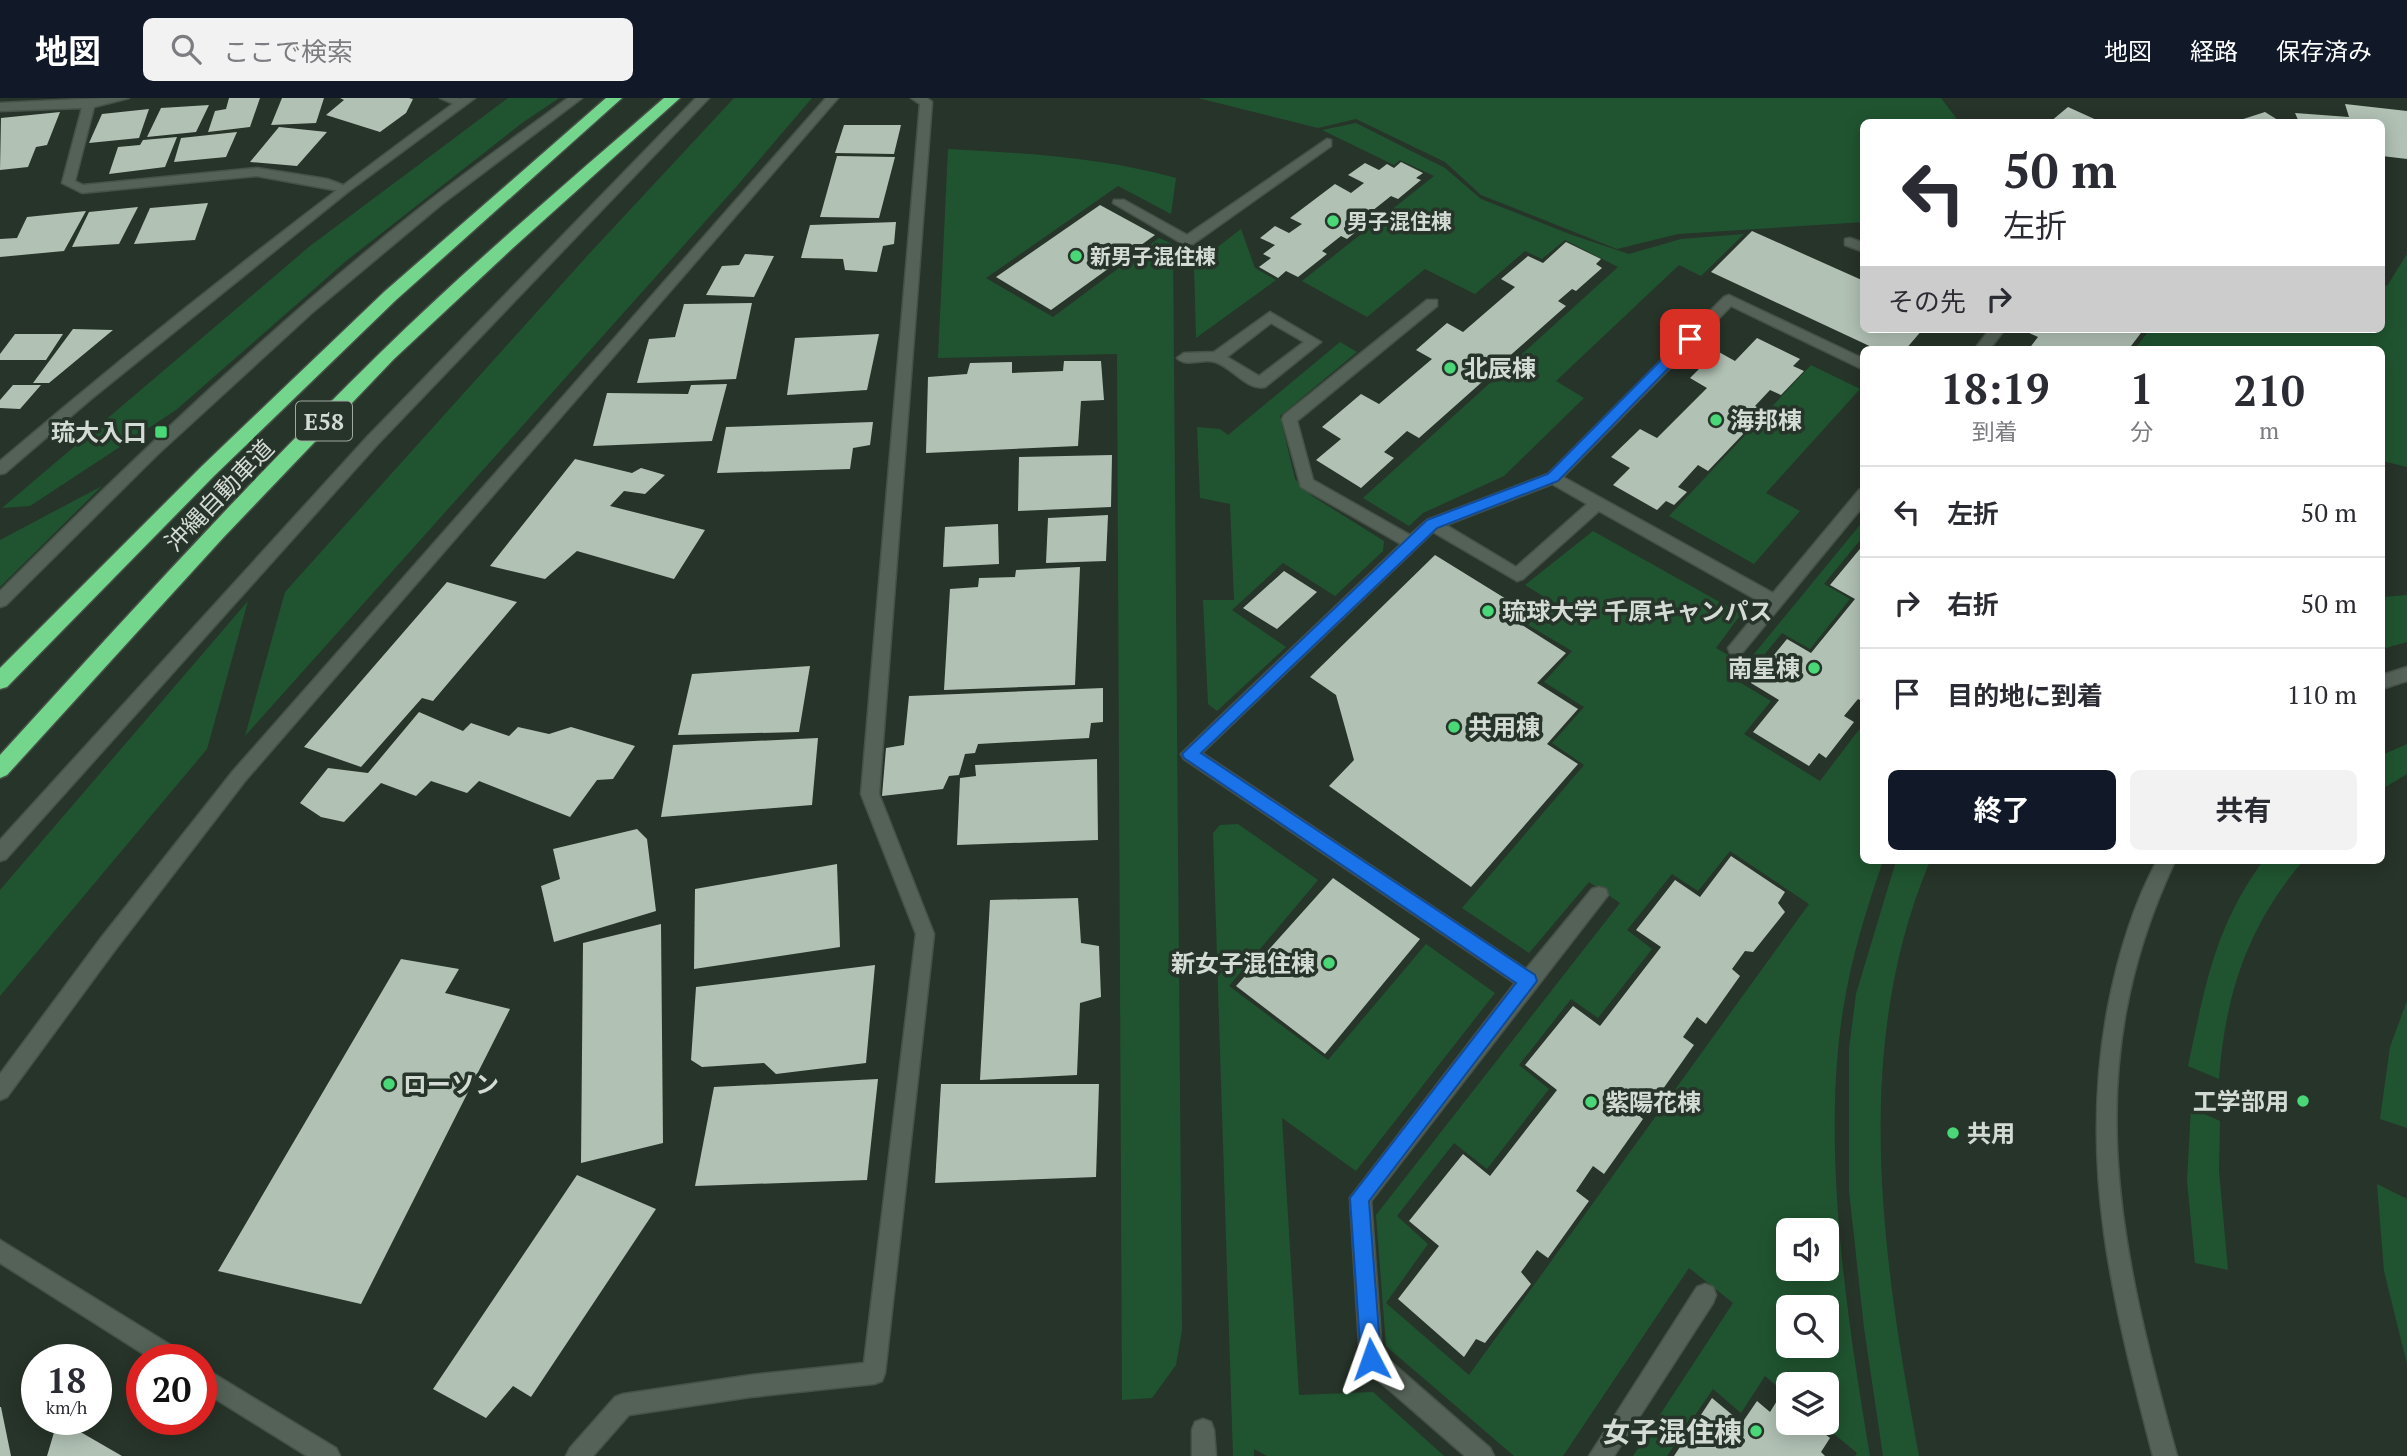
<!DOCTYPE html>
<html lang="ja">
<head>
<meta charset="utf-8">
<style>
  body { margin:0; font-family:"PT Serif","Noto Sans JP",serif; background:#f2f2f3; color:#2b2b33; height:100vh; display:flex; flex-direction:column; font-size:26px; white-space:nowrap }
  * { box-sizing:border-box; margin:0 }
  p { font-size:23px; color:#7c7c81 }
  .icon { flex:none; width:38px; height:38px; fill:none; stroke:currentColor; stroke-width:2; stroke-linecap:round; stroke-linejoin:round }
  .map { position:relative; flex:1; overflow:hidden }
  .side { position:absolute; left:1860px; top:248px; width:525px; height:518px; display:flex; flex-direction:column; background:#fff; border-radius:10px; box-shadow:0 4px 18px #0003 }
  .side>* { flex:none }
  .guide { position:absolute; left:1860px; top:21px; width:525px; height:214px; border-radius:10px; box-shadow:0 4px 18px #0003; background:#fff; color:#2b2b33; overflow:hidden }
  .fabs { position:absolute; left:1776px; top:1120px; display:grid; gap:14px }
  .fabs a { display:grid; place-items:center; width:63px; height:63px; border-radius:10px; background:#fff; box-shadow:0 4px 18px #0003; font-size:35px }
  .speed { position:absolute; left:21px; top:1246px; display:flex; gap:14px; font-size:35px; font-weight:700; text-align:center }
  .speed>* { display:grid; place-content:center; width:91px; height:91px; border-radius:50%; background:#fff; box-shadow:0 4px 18px #0003; line-height:1 }
  .speed small { font-size:18px; font-weight:400 }
  .speed .limit { border:10px solid #d22; background:#fff; color:#111 }
  .pin { position:absolute; display:grid; place-items:center; width:60px; height:60px; color:#fff; margin:-30px; border-radius:14px; box-shadow:0 4px 10px #0006 }
  .me { position:absolute; width:77px; margin:-38px; rotate:356deg; stroke-linejoin:round; filter:drop-shadow(0 0 5px #0008) }
  .turn { display:flex; align-items:center; gap:24px; height:147px; padding:0 28px; font-size:32px }
  .turn .icon { width:91px; height:91px; stroke-width:2.5 }
  .turn b { display:block; font-size:49px; line-height:60px }
  .then { display:flex; align-items:center; height:66px; padding:0 28px; background:#0003; gap:14px; font-size:26px }
  .eta { display:flex; justify-content:space-evenly; align-items:center; height:119px; text-align:center }
  .eta b { font-size:42px; font-weight:700; line-height:49px }
  .primary-button { display:flex; gap:14px; margin-top:auto; padding:14px 28px }
  .primary-button a { flex:1; height:80px; border-radius:10px; background:#111827; color:#fff; font-size:28px; font-weight:700; line-height:80px; text-align:center }
  .primary-button a+a { background:#f2f2f3; color:#2b2b33 }
  ul { padding:0; list-style:none }
  li { display:flex; align-items:center; gap:21px; height:91px; padding:0 28px; border-top:2px solid #e1e1e2 }
  li div { flex:1 }
  li b { display:block; font-size:26px }
  li em { font-style:normal }
  header { display:flex; align-items:center; gap:42px; box-sizing:border-box; height:98px; padding:0 35px; background:#111827; color:#fff }
  header strong { font-size:33px }
  nav { display:flex; gap:38px; margin-inline-start:auto; font-size:24px }
  .search { width:490px; height:63px; background:#f2f2f3; display:flex; align-items:center; gap:18px; box-sizing:border-box; padding:0 24px; border-radius:10px; color:#7c7c81; font-size:26px }
  .map>svg:first-child { display:block }
</style>
</head>
<body>
<header>
<strong>地図</strong>
<div class="search"><svg class="icon" aria-label="search" viewBox="0 0 24 24"><circle cx="10" cy="10" r="6"/><path d="M15 15l6 6"/></svg>ここで検索</div>
<nav><a>地図</a><a>経路</a><a>保存済み</a></nav>
</header>
<div class="map">
<svg width="2407" height="1358" viewBox="0 0 2407 1358">
  <rect width="100%" height="100%" fill="#273429"/>
  <g fill="#205430" fill-rule="evenodd">
    <polygon points="508,0 559,0 522,25 346,163 176,312 30,408 2,410 310,148"/>
    <polygon points="734,0 812,0 736,89 245,638 285,494 588,157"/>
    <polygon points="1198,0 1941,0 1959,24 1864,24 1864,124 1678,136 1617,151 1481,97 1445,64 1356,21 1318,30"/>
    <polygon points="1356,25 1445,70 1481,101 1572,137 1629,156 1681,141 1744,136 1701,178 1679,167 1556,283 1584,300 1504,378 1423,415 1409,428 1363,400 1618,169 1565,142 1542,161 1525,153 1475,196 1425,171 1367,219 1302,183 1434,78 1400,62 1394,67 1322,32"/>
    <path d="M 948,51 C 1025,55 1101,59 1176,80 L 1171,116 L 1118,88 L 986,180 L 1053,219 L 1159,140 L 1173,146 L 1182,1232 L 1176,1267 L 1152,1300 L 1122,1302 L 1117,256 L 938,260 Z"/>
    <polygon points="1241,131 1255,170 1276,182 1196,240 1194,167"/>
    <polygon points="2407,156 2407,369 2382,363 2382,252 2135,251 2150,231 2382,231 2382,186 2387,188"/>
    <polygon points="1340,244 1357,254 1280,318 1295,381 1312,398 1384,443 1383,453 1335,498 1283,465 1232,512 1286,549 1217,613 1208,606 1203,502 1234,502 1230,406 1200,400 1197,329 1220,331 1228,337"/>
    <polygon points="1811,267 1860,291 1766,395 1800,413 1754,466 1669,418"/>
    <polygon points="102,388 0,489 0,442"/>
    <path d="M 1864,422 L 1864,442 L 1861,441 L 1824,486 L 1850,501 L 1810,551 L 1782,535 L 1741,585 L 1771,603 L 1744,636 L 1820,683 L 1864,625 L 1864,763 L 1883,763 C 1866,812 1851,861 1843,912 C 1821,1051 1847,1220 1870,1358 L 1855,1358 L 1857,1355 L 1821,1325 L 1827,1325 L 1827,1286 L 1788,1286 L 1788,1298 L 1765,1278 L 1741,1315 L 1713,1291 L 1667,1358 L 1633,1358 L 1733,1205 L 1689,1170 L 1563,1358 L 1514,1358 L 1386,1248 L 1376,1117 L 1620,805 L 1589,784 L 1529,855 L 1462,810 L 1584,667 L 1552,645 L 1584,609 L 1544,584 L 1572,553 L 1528,527 L 1551,503 L 1525,487 L 1593,433 L 1741,516 L 1716,550 L 1745,567 ZM 1730,753 L 1809,806 L 1469,1277 L 1386,1205 L 1428,1146 L 1397,1118 L 1454,1045 L 1487,1071 L 1549,991 L 1519,967 L 1571,901 L 1598,920 L 1652,851 L 1627,832 L 1672,776 L 1698,793 ZM 1788,1132 L 1827,1132 L 1827,1171 L 1788,1171 ZM 1788,1209 L 1827,1209 L 1827,1248 L 1788,1248 Z"/>
    <polygon points="2407,497 2407,544 2382,551 2382,499"/>
    <polygon points="248,503 207,651 0,898 0,792"/>
    <polygon points="2407,646 2407,676 2382,691 2382,657"/>
    <polygon points="1238,726 1318,782 1229,888 1328,962 1426,846 1495,895 1356,1073 1282,1020 1299,1297 1373,1294 1444,1358 1267,1358 1254,1351 1254,1358 1233,1358 1213,735 1220,727"/>
    <path d="M 1896,763 L 1930,763 C 1850,952 1883,1163 1919,1358 L 1883,1358 L 1864,1230 L 1849,1093 L 1849,951 L 1856,896 Z"/>
    <path d="M 2263,763 L 2303,763 C 2248,827 2225,897 2219,981 L 2188,968 C 2205,889 2214,830 2263,763 Z"/>
    <polygon points="2407,903 2407,1030 2380,1021 2390,949"/>
    <polygon points="2191,1010 2220,1023 2219,1073 2228,1172 2195,1165 2187,1083"/>
    <polygon points="2377,1086 2407,1101 2407,1266 2384,1173"/>
  </g>
  <g fill="#b1c1b4">
    <polygon points="229,0 260,0 250,29 208,34 215,13 226,11"/>
    <polygon points="282,0 324,0 316,25 271,27"/>
    <polygon points="340,0 409,0 413,1 406,15 380,34 326,17 344,2"/>
    <polygon points="2345,6 2407,13 2407,61 2382,58 2382,24 2299,24 2295,15 2349,19"/>
    <polygon points="209,7 196,34 147,39 161,10"/>
    <polygon points="2068,9 2101,24 2050,24"/>
    <polygon points="149,11 139,40 89,45 102,16"/>
    <polygon points="60,14 47,47 36,49 28,69 0,72 1,20"/>
    <polygon points="2265,14 2281,24 2234,24"/>
    <polygon points="844,27 901,27 894,56 835,55"/>
    <polygon points="279,29 327,34 297,68 250,64"/>
    <polygon points="237,34 226,59 174,64 181,40"/>
    <polygon points="177,39 165,69 109,76 118,49 140,47 143,42"/>
    <polygon points="837,58 895,59 879,120 820,119"/>
    <polygon points="1401,64 1423,75 1416,80 1421,82 1398,101 1391,98 1372,113 1378,116 1347,141 1341,138 1322,153 1327,156 1298,179 1286,173 1278,180 1259,169 1271,160 1263,156 1275,147 1260,140 1275,128 1289,135 1302,126 1290,120 1335,86 1351,95 1364,85 1348,77 1365,65 1379,72 1387,66 1394,70"/>
    <polygon points="208,105 195,142 134,146 150,110"/>
    <polygon points="1100,107 1155,137 1051,212 996,179"/>
    <polygon points="138,109 119,146 72,149 89,114"/>
    <polygon points="86,113 64,153 0,159 0,141 17,140 27,119"/>
    <polygon points="896,124 894,146 883,148 877,174 845,172 843,161 801,160 810,127"/>
    <polygon points="1752,133 1864,183 1864,231 1923,231 1905,252 1878,252 1711,174"/>
    <polygon points="1566,144 1601,161 1596,166 1602,170 1576,193 1572,191 1558,203 1566,208 1505,262 1495,257 1471,277 1482,284 1419,340 1407,333 1384,354 1394,360 1361,390 1316,362 1341,341 1322,329 1361,296 1379,306 1432,261 1416,252 1447,225 1463,234 1515,189 1501,181 1528,158 1543,165"/>
    <polygon points="745,156 774,158 754,199 706,197 722,168 739,167"/>
    <polygon points="752,205 736,281 637,285 649,241 675,239 684,206"/>
    <polygon points="73,231 113,232 49,285 33,285"/>
    <polygon points="2027,231 2144,231 2128,252 2028,252 2038,239 2025,233"/>
    <polygon points="15,236 63,236 46,262 0,262 0,256"/>
    <polygon points="879,236 867,292 787,297 795,240"/>
    <polygon points="1757,240 1800,261 1793,268 1804,273 1781,297 1770,292 1755,308 1765,313 1708,373 1698,367 1678,389 1687,394 1674,407 1666,403 1657,412 1613,387 1630,370 1611,359 1640,331 1657,340 1707,290 1690,280 1717,253 1735,263"/>
    <polygon points="1064,263 1101,263 1104,302 1081,303 1078,348 926,355 928,279 967,276 970,265 1012,264 1012,275 1063,273"/>
    <polygon points="727,286 712,343 593,348 607,295 688,296 691,287"/>
    <polygon points="13,287 41,287 20,311 0,310 0,302"/>
    <polygon points="873,324 870,347 853,350 850,371 717,375 726,329"/>
    <polygon points="1112,357 1111,409 1018,413 1019,359"/>
    <polygon points="575,361 632,375 641,370 665,377 645,396 624,393 610,408 705,432 674,481 577,453 545,481 490,468"/>
    <polygon points="1108,417 1106,463 1046,465 1048,420"/>
    <polygon points="998,426 999,466 943,469 945,429"/>
    <polygon points="1864,446 1864,604 1858,601 1844,618 1854,624 1826,660 1819,655 1809,668 1753,634 1779,602 1751,585 1787,541 1811,555 1855,501 1830,487"/>
    <polygon points="1435,457 1532,517 1522,527 1566,555 1537,585 1578,611 1547,646 1578,666 1471,789 1329,688 1354,662 1336,597 1310,579"/>
    <polygon points="1080,469 1075,587 944,592 950,491 978,489 979,480 1015,479 1016,472"/>
    <polygon points="1284,473 1317,494 1277,531 1243,510"/>
    <polygon points="447,484 517,504 433,603 422,600 361,669 304,649"/>
    <polygon points="810,568 799,634 678,637 692,576"/>
    <polygon points="1103,590 1103,624 1091,625 1089,640 978,646 975,655 965,656 959,677 949,678 943,691 882,698 886,650 904,647 909,598"/>
    <polygon points="419,614 463,633 471,625 509,638 518,629 549,636 571,629 635,648 613,681 597,682 570,719 479,683 467,695 431,683 416,698 381,685 344,724 321,719 300,705 328,670 368,675"/>
    <polygon points="818,640 812,707 661,719 673,647"/>
    <polygon points="1097,661 1098,742 957,747 960,680 976,678 975,667"/>
    <polygon points="637,731 647,741 656,813 554,844 541,788 560,781 553,751"/>
    <polygon points="1731,758 1785,794 1778,805 1785,814 1753,854 1745,853 1732,871 1740,878 1706,926 1697,919 1683,939 1694,947 1658,998 1646,990 1630,1010 1643,1021 1604,1076 1593,1068 1576,1093 1589,1103 1548,1160 1537,1152 1521,1174 1531,1186 1485,1245 1476,1241 1464,1259 1398,1201 1439,1148 1409,1123 1463,1056 1490,1078 1557,992 1525,967 1573,908 1600,928 1661,849 1636,832 1675,782 1700,799"/>
    <polygon points="837,766 840,849 694,871 695,791"/>
    <polygon points="1333,780 1420,841 1325,956 1236,888"/>
    <polygon points="1078,800 1081,845 1099,848 1101,899 1080,905 1077,977 980,982 990,802"/>
    <polygon points="661,826 663,1045 581,1065 583,845"/>
    <polygon points="401,861 459,871 445,895 510,911 361,1206 218,1173"/>
    <polygon points="875,867 866,965 776,976 764,965 702,969 691,962 696,889"/>
    <polygon points="878,981 867,1082 695,1088 714,989"/>
    <polygon points="941,986 1099,986 1096,1079 935,1085"/>
    <polygon points="577,1077 656,1111 531,1299 513,1288 486,1320 433,1291"/>
    <polygon points="1780,1298 1788,1306 1788,1325 1811,1325 1830,1340 1821,1354 1825,1358 1674,1358 1712,1300 1742,1325 1757,1303 1770,1314"/>
    <polygon points="0,1309 1,1309 11,1358 0,1358"/>
    <polygon points="58,1321 122,1358 47,1358"/>
  </g>
  <g fill="none" stroke-linecap="round" stroke-linejoin="round">
    <g stroke="#465148" stroke-width="3">
      <g id="service">
        <path d="M 568,0 L 582,0 L 442,106 L 314,213 L 157,357 L 6,507 L 0,509 L 0,493 C 133,361 268,231 415,114 C 465,74 517,38 568,0 Z"/>
        <polygon points="696,0 709,0 377,347 6,761 0,763 0,742 367,339"/>
        <polygon points="1327,41 1331,42 1331,48 1193,146 1183,146 1113,105 1114,102 1124,102 1187,137"/>
        <polygon points="1850,140 1864,145 1864,154 1845,147 1845,141"/>
        <path d="M 1729,197 L 1864,261 L 1864,272 L 1731,208 L 1563,379 L 1773,495 L 1859,392 L 1864,390 L 1864,407 L 1742,555 L 1730,555 L 1728,550 L 1764,506 L 1599,413 L 1523,481 L 1517,483 L 1433,434 L 1202,655 L 1526,871 L 1592,791 L 1599,789 L 1606,791 L 1608,797 L 1371,1103 L 1382,1256 L 1490,1350 L 1494,1358 L 1465,1358 L 1363,1269 L 1360,1261 L 1350,1100 L 1515,885 L 1184,661 L 1181,656 L 1401,446 L 1301,389 L 1282,321 L 1284,317 L 1427,202 L 1437,202 L 1437,208 L 1297,323 L 1313,382 L 1410,437 L 1427,422 L 1548,376 L 1724,199 ZM 1552,386 L 1587,406 L 1516,469 L 1446,427 Z"/>
        <path d="M 1270,214 L 1321,244 L 1265,289 C 1247,293 1232,269 1215,264 C 1202,260 1187,270 1177,260 L 1184,255 L 1214,254 ZM 1271,225 L 1304,244 L 1259,278 L 1227,259 Z"/>
        <polygon points="1990,231 2005,231 1989,252 1974,252"/>
        <polygon points="1705,1186 1713,1189 1716,1197 1713,1205 1614,1358 1589,1358 1697,1189"/>
        <polygon points="1203,1321 1211,1324 1214,1332 1216,1358 1192,1358 1192,1332 1195,1324"/>
      </g>
    </g>
    <g stroke="#465148" stroke-width="3">
      <g id="minor">
        <polygon points="103,0 129,0 94,9 75,83 83,87 257,70 327,81 351,90 345,94 257,78 82,95 62,85 82,10 0,13 0,5"/>
        <polygon points="440,0 458,0 467,5 461,9"/>
        <polygon points="826,0 838,0 245,683 115,852 7,999 0,1002 0,976 101,840 233,673"/>
        <polygon points="911,0 927,0 932,4 879,696 934,836 885,1275 882,1283 874,1286 751,1299 629,1317 593,1358 566,1358 570,1350 615,1299 623,1296 751,1277 864,1265 916,836 861,696 920,6"/>
      </g>
    </g>
    <g stroke="#465148" stroke-width="3">
      <g id="tertiary">
        <path d="M 461,0 L 475,0 L 349,93 L 91,301 L 5,375 L 0,376 L 0,363 C 149,236 303,115 461,0 Z"/>
        <polygon points="2407,569 2407,583 2382,591 2382,577"/>
        <path d="M 2157,763 L 2175,763 C 2077,971 2119,1147 2177,1358 L 2153,1358 C 2113,1204 2078,1069 2108,909 C 2118,858 2132,809 2157,763 Z"/>
        <polygon points="0,1142 182,1254 185,1262 153,1262 0,1165"/>
        <polygon points="201,1268 336,1350 340,1358 307,1358 201,1292"/>
      </g>
    </g>
    <g stroke="#465148" stroke-width="3">
      <g id="motorway">
        <polygon points="606,0 622,0 396,202 214,378 7,589 0,591 0,570 202,368 384,194"/>
        <path d="M 664,0 L 680,0 L 514,149 L 394,261 L 223,440 L 7,677 L 0,680 L 0,657 C 125,520 249,383 381,254 C 472,165 569,83 664,0 Z"/>
      </g>
    </g>
    <use href="#service" fill="#546257" fill-rule="evenodd"/>
    <use href="#minor" fill="#546257" fill-rule="evenodd"/>
    <use href="#tertiary" fill="#546257" fill-rule="evenodd"/>
    <use href="#motorway" fill="#74d58d" fill-rule="evenodd"/>
  </g>
  <polygon fill="#1a73e8" stroke="#114b97" stroke-width="2" points="1690,237 1696,241 1694,244 1558,383 1437,430 1201,655 1535,877 1537,883 1369,1103 1381,1261 1378,1268 1371,1271 1364,1268 1361,1261 1350,1100 1516,885 1184,660 1182,656 1427,422 1548,376 1685,238"/>
  <g fill="#49d778" stroke="#273429" stroke-width="2.5">
    <circle cx="1333" cy="123" r="7"/>
    <circle cx="1076" cy="158" r="7"/>
    <circle cx="1450" cy="270" r="7"/>
    <circle cx="1716" cy="322" r="7"/>
    <rect x="154" y="327" width="14" height="14" rx="3.5"/>
    <circle cx="1488" cy="513" r="7"/>
    <circle cx="1814" cy="570" r="7"/>
    <circle cx="1454" cy="629" r="7"/>
    <circle cx="1329" cy="865" r="7"/>
    <circle cx="389" cy="986" r="7"/>
    <circle cx="2303" cy="1003" r="7"/>
    <circle cx="1591" cy="1004" r="7"/>
    <circle cx="1953" cy="1035" r="7"/>
    <circle cx="1756" cy="1333" r="7"/>
  </g>
  <g text-anchor="middle" dominant-baseline="central" stroke-width="7" stroke-linejoin="round" paint-order="stroke">
    <g font-size="21" font-weight="bold" fill="#d3dbd4" stroke="#273429" text-anchor="start">
      <text x="1347" y="123">男子混住棟</text>
      <text x="1090" y="158">新男子混住棟</text>
    </g>
    <rect fill="#273429" stroke="#9fa9a1" stroke-width="2" x="296" y="303.5" width="56" height="39" rx="5"/>
    <g font-size="23" font-weight="bold" fill="#d3dbd4">
      <text x="324" y="323">E58</text>
    </g>
    <g font-size="24" font-weight="bold" fill="#d3dbd4" stroke="#273429" text-anchor="start">
      <text x="1464" y="270">北辰棟</text>
      <text x="1730" y="322">海邦棟</text>
      <text x="147" y="334" text-anchor="end">琉大入口</text>
      <text x="1502" y="513">琉球大学 千原キャンパス</text>
      <text x="1800" y="570" text-anchor="end">南星棟</text>
      <text x="1468" y="629">共用棟</text>
      <text x="1315" y="865" text-anchor="end">新女子混住棟</text>
      <text x="403" y="986">ローソン</text>
      <text x="2289" y="1003" text-anchor="end">工学部用</text>
      <text x="1605" y="1004">紫陽花棟</text>
      <text x="1967" y="1035">共用</text>
    </g>
    <g font-size="24" fill="#d3dbd4" stroke="#273429">
      <text transform="translate(219 397) rotate(-46)">沖縄自動車道</text>
    </g>
    <g font-size="28" font-weight="bold" fill="#d3dbd4" stroke="#273429" text-anchor="end">
      <text x="1742" y="1333">女子混住棟</text>
    </g>
  </g>
</svg>
<div class="fabs">
<a><svg class="icon" aria-label="sound" viewBox="0 0 24 24"><path d="M4 9h4l5-4v14l-5-4H4zM17 9q2 3 0 6"/></svg></a>
<a><svg class="icon" aria-label="search" viewBox="0 0 24 24"><circle cx="10" cy="10" r="6"/><path d="M15 15l6 6"/></svg></a>
<a><svg class="icon" aria-label="layers" viewBox="0 0 24 24"><path d="M12 4l9 5-9 5-9-5zM3 14l9 5 9-5"/></svg></a>
</div>
<div class="speed"><div>18<small>km/h</small></div><div class="limit">20</div></div>
<div class="pin" style="left:1690px;top:241px;background:#d93025"><svg class="icon" aria-label="arrive" viewBox="0 0 24 24"><path d="M6 21V4h12l-3 4 3 4H6"/></svg></div>
<svg class="me" style="left:1371px;top:1261px" viewBox="-20 -20 40 40"><path d="M0-17L14 15 0 8-14 15z" fill="#1a73e8" stroke="#fff" stroke-width="4"/></svg>
<div class="guide">
<div class="turn"><svg class="icon" aria-label="left" viewBox="0 0 24 24"><path d="M17 20v-9H6M10 6l-5 5 5 5"/></svg><div><b>50 m</b>左折</div></div>
<div class="then">その先<svg class="icon" aria-label="right" viewBox="0 0 24 24"><path d="M7 20v-9h11M14 6l5 5-5 5"/></svg></div>
</div>
<section class="side">
<div class="eta">
<div><b>18:19</b><p>到着</p></div>
<div><b>1</b><p>分</p></div>
<div><b>210</b><p>m</p></div>
</div>
<ul>
<li><svg class="icon" aria-label="left" viewBox="0 0 24 24"><path d="M17 20v-9H6M10 6l-5 5 5 5"/></svg><div><b>左折</b></div><em>50 m</em></li>
<li><svg class="icon" aria-label="right" viewBox="0 0 24 24"><path d="M7 20v-9h11M14 6l5 5-5 5"/></svg><div><b>右折</b></div><em>50 m</em></li>
<li><svg class="icon" aria-label="arrive" viewBox="0 0 24 24"><path d="M6 21V4h12l-3 4 3 4H6"/></svg><div><b>目的地に到着</b></div><em>110 m</em></li>
</ul>
<div class="primary-button"><a>終了</a><a>共有</a></div>
</section>
</div>
</body>
</html>
